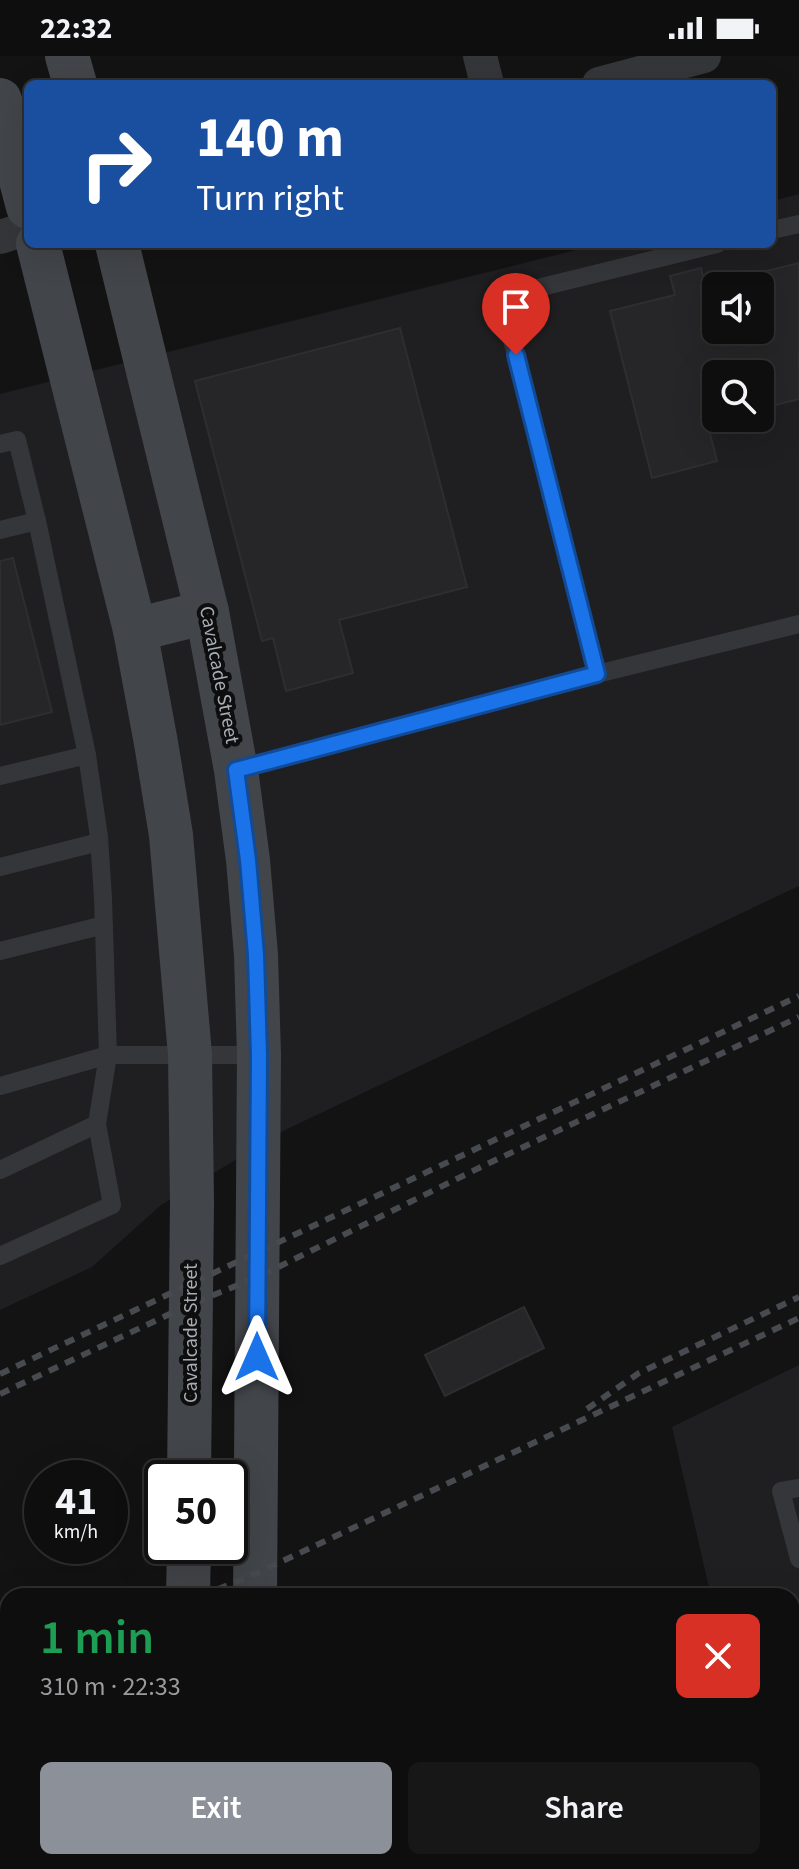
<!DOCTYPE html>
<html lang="en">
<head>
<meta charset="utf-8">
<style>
  body { margin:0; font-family:"Source Sans 3",sans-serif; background:#171718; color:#f1f3f6; height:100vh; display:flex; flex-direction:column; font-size:30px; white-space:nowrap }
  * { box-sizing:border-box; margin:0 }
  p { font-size:26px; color:#9b9c9e }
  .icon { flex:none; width:44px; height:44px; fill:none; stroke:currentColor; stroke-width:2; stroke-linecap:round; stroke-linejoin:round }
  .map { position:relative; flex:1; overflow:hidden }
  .details { position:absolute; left:0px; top:1532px; width:800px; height:282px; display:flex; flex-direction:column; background:#0e0e0f; border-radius:24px 24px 0 0; box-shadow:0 8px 32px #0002,0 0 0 2px #2e2e2f }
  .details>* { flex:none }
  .top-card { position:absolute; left:24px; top:24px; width:752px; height:168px; border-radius:12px; box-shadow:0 8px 32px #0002,0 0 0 2px #2e2e2f; background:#1a4fa0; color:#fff; overflow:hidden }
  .buttons { position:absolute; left:702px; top:216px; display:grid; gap:16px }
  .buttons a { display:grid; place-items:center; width:72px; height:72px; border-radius:12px; background:#0e0e0f; box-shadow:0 8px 32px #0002,0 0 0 2px #2e2e2f; font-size:40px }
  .speed { position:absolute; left:24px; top:1404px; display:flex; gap:16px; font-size:40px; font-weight:700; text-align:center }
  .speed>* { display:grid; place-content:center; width:104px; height:104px; border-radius:50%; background:#0e0e0f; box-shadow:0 8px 32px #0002,0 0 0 2px #2e2e2f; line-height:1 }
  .speed small { font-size:20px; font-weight:400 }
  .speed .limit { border:4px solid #111; border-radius:12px; background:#fff; color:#111 }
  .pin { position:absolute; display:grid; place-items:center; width:68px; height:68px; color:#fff; margin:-82px -34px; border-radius:50% 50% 50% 0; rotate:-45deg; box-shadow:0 0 8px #0007 }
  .pin .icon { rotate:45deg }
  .me { position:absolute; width:88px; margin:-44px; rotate:0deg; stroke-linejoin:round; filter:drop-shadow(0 0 6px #0008) }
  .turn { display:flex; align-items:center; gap:28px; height:168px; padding:0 40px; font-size:36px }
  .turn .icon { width:104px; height:104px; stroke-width:2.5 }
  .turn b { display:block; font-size:56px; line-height:68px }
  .round { display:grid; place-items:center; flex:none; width:84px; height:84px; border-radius:12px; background:#171718 }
  .headline { display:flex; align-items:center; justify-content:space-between; height:136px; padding:0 40px }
  h1 { font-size:48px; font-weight:600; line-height:60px; color:#1e9e55 }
  .action { display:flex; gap:16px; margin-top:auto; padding:16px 40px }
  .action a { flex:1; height:92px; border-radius:12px; background:#8c9099; color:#fff; font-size:32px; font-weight:600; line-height:92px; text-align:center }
  .action a+a { background:#171718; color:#f1f3f6 }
  .status { display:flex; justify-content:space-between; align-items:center; height:56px; padding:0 40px; background:#0e0e0f; direction:ltr }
  .status svg { height:22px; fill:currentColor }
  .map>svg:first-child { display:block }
</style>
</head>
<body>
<div class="status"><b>22:32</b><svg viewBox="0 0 49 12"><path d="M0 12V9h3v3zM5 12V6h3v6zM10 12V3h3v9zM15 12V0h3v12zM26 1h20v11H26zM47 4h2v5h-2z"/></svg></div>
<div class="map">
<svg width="799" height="1813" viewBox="0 0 799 1813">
  <rect width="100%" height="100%" fill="#131314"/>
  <g fill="#1f1f21" fill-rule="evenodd">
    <path d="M 799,138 L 799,830 L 285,1074 L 161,1149 L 92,1211 L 0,1254 L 0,338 L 600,188 L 772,188 L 772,145 ZM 716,230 L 760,230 L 760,274 L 716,274 ZM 716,318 L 760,318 L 760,362 L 716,362 Z"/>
    <polygon points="799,1309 799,1813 288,1813 288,1806 792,1806 792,1540 711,1540 672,1371"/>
    <polygon points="8,1781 8,1806 142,1806 142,1813 0,1813 0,1783"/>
  </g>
  <g fill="#262628" stroke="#2d2e30" stroke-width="2" fill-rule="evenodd">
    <path d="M 799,207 L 799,343 L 760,353 L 760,318 L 716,318 L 716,362 L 723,362 L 707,366 L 717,405 L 652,422 L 610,255 L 675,239 L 670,220 L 701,212 L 705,230 ZM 716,230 L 760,230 L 760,274 L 716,274 Z"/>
    <polygon points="400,272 467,531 339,564 353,617 286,635 273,582 262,585 195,325"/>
    <polygon points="13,502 52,656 0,669 0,505"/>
    <polygon points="524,1251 544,1292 445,1340 425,1299"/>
  </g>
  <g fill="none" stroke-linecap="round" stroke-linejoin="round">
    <g stroke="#343639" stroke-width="18">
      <polyline points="772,174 799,168"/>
      <polyline points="0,388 17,384 37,465 87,699 99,781 103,842 108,999 97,1068 112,1149 0,1200"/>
      <polyline points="0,474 37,465"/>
      <polyline points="597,618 501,241 717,188"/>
      <polyline points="236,714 597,618 799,568"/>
      <polyline points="0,720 87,699"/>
      <polyline points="0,811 99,786"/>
      <polyline points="0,895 104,869"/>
      <polyline points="0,1030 108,999 259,999"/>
      <polyline points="0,1114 97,1068"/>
      <polyline points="799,1432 781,1435 799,1503"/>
      <polyline points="792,1723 799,1717"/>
      <polyline points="792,1794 799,1795"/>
      <polyline points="333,1806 338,1813"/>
      <polyline points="461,1806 463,1813"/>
      <polyline points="371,1813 397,1806"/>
    </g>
    <g stroke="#343639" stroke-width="34">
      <polyline points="480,0 487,28"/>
      <polyline points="599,28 704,0"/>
      <polyline points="0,181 28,172"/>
      <polyline points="650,1813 676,1806"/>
    </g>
    <g stroke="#424549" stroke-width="44">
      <polyline points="67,0 75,28"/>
      <polyline points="0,44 28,151"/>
      <polyline points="38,188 135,574 156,687 171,779 190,999 192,1146 189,1422"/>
      <polyline points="117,188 207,556 236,714 248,804 256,899 259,999 255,1540"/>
      <polyline points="135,574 207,556"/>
      <polyline points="188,1540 189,1490"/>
      <polyline points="185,1813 185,1806"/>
      <polyline points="251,1813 251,1806"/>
    </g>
    <g stroke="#474a4e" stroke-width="6" stroke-dasharray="10 8" stroke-linecap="butt">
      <polyline points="0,1318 799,940"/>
      <polyline points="0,1338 191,1248 258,1221 483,1110 799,961"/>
      <polyline points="587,1353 639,1317 799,1241"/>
      <polyline points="201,1540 255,1518 799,1262"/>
      <polyline points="0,1613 8,1611"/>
    </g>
  </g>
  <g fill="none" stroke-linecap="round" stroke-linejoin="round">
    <g stroke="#114b97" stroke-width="20">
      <polyline id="route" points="257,1301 259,999 256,899 248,804 236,714 597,618 516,299"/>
    </g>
    <use href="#route" stroke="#1a73e8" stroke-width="14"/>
  </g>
  <g text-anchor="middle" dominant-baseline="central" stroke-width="8" stroke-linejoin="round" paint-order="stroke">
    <g font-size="20" fill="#a6adb4" stroke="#0e0e0f">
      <text transform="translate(219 619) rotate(79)">Cavalcade Street</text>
      <text transform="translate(191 1277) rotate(-90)">Cavalcade Street</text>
    </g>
  </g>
</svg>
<div class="buttons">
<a><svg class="icon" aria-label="sound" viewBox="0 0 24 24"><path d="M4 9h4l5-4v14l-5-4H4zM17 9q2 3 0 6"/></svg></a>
<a><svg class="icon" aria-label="search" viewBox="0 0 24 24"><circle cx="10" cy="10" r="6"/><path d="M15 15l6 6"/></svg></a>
</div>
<div class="speed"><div>41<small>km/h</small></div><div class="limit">50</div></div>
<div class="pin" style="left:516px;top:299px;background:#d93025"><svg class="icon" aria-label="arrive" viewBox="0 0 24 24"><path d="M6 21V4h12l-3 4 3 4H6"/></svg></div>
<svg class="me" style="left:257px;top:1301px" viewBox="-20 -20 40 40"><path d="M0-17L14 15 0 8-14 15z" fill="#1a73e8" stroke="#fff" stroke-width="4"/></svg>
<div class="top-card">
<div class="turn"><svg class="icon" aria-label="right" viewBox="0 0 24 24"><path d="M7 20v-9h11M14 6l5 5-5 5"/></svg><div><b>140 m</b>Turn right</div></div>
</div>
<section class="details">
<div class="headline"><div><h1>1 min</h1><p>310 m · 22:33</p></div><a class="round" style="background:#d93025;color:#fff"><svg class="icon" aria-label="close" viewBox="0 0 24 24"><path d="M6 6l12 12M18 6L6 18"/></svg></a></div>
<div class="action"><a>Exit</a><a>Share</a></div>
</section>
</div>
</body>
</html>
